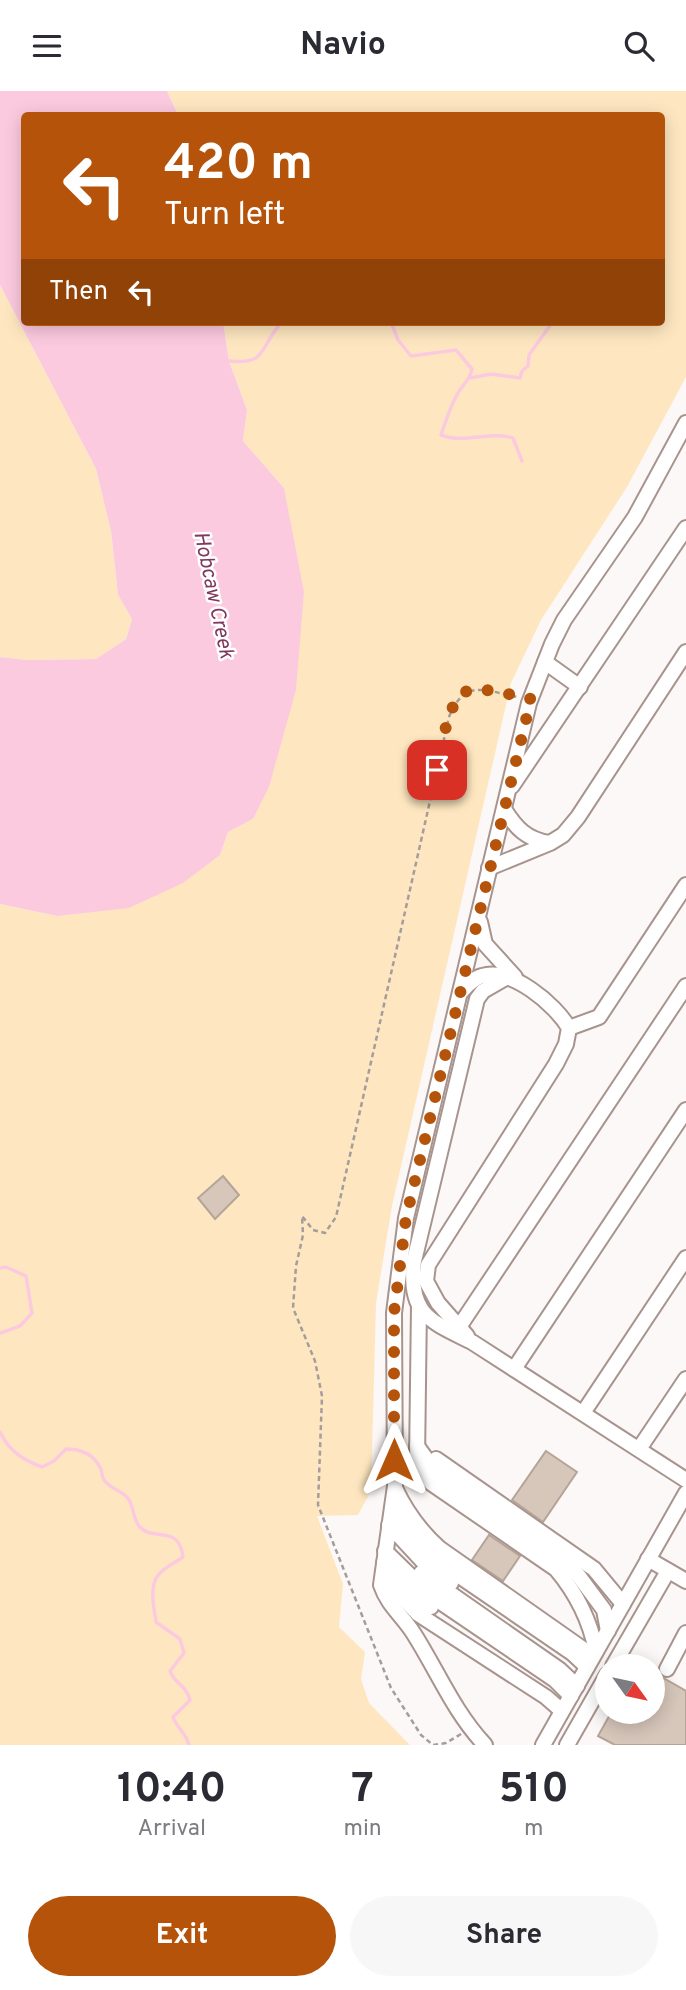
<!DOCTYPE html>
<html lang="en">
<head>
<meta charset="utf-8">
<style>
  body { margin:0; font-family:Overpass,sans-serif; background:#f7f7f7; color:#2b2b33; height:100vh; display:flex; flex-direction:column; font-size:26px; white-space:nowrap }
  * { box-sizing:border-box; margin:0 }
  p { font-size:23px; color:#7c7c81 }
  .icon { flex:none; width:38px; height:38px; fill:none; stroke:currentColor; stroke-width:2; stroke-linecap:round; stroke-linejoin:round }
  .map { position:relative; height:1654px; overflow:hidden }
  .drawer { display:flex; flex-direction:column; background:#fff; flex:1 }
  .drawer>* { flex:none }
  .top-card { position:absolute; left:21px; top:21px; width:644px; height:214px; border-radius:7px; box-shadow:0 4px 18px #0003; background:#b45309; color:#fff; overflow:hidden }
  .needle { width:46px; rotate:123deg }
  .buttons { position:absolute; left:595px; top:1563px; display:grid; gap:14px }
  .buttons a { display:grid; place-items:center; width:70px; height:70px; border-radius:50%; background:#fff; box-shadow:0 4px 18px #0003; font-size:35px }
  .pin { position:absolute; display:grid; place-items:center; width:60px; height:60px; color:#fff; margin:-30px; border-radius:14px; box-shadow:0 4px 10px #0006 }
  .me { position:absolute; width:77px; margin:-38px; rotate:0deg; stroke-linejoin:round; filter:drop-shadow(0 0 5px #0008) }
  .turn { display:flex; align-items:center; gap:24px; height:147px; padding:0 28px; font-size:32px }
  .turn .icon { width:91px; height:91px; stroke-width:2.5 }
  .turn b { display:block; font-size:49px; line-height:60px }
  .then { display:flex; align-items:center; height:66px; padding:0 28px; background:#0003; gap:14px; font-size:26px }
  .eta { display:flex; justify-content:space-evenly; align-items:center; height:119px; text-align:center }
  .eta b { font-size:42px; font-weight:700; line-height:49px }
  .cta { display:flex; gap:14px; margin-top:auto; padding:14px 28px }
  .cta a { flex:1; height:80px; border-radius:42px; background:#b45309; color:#fff; font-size:28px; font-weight:700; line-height:80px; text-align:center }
  .cta a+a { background:#f7f7f7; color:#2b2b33 }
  header { display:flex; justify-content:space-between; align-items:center; height:91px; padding:0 28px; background:#fff; font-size:32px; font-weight:700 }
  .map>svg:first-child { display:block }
</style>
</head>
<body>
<header><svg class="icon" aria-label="menu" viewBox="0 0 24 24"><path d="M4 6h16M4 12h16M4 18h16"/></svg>Navio<svg class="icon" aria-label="search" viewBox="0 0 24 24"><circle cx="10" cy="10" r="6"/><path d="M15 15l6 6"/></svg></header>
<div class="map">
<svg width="686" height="1654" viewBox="0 0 686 1654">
  <rect width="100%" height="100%" fill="#fcf8f7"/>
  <g fill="#fee7c0" fill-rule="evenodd">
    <path d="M 167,0 L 686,0 L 686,286 L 627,396 L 541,529 L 511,592 L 392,1115 L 376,1212 L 371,1400 L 358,1424 L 317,1425 L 343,1493 L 339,1536 L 365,1561 L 361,1588 L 369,1612 L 410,1654 L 0,1654 L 0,813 L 57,825 L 220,764 L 228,741 L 253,728 L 284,397 L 243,350 L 247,319 L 229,270 L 223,231 L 662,231 L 662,24 L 178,24 ZM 223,1085 L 239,1104 L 215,1127 L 198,1107 Z"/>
    <polygon points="0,194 96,378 111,440 118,504 132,528 126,548 96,568 27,569 0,566"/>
  </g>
  <polygon fill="#fccadf" points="0,0 167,0 178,24 24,24 24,231 223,231 229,270 247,319 243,350 284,397 304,501 296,599 269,696 253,728 228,741 220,764 183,792 129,817 57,825 0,813 0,566 27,569 96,568 126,548 132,528 118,504 111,440 96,378 0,194"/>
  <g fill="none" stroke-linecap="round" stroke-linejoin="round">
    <g stroke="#fccadf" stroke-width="3.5">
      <path d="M 391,231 L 398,249 L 411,265 L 456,259 L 472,278 C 470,289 463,293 458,302 C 450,315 446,330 441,344 C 464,353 489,340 513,347 L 522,370"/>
      <path d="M 229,270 C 269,274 259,255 282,231"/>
      <polyline points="470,287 491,283 520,287 522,280 528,275 529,264 551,233"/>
      <polyline points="0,1177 6,1176 26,1185 32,1222 20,1235 0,1242"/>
      <path d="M 0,1341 C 9,1360 23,1369 42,1376 L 54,1370 L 66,1358 C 82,1358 94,1363 101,1378 C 102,1382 102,1386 104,1389 C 110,1398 124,1400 129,1409 C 134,1417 133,1428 139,1435 C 153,1452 179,1432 183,1466 C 176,1471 166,1476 160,1482 C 148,1494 154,1516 156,1531 L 180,1548 L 184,1562 L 170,1580 C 176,1595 185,1592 190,1609 L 173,1626 C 177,1637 186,1642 189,1654"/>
    </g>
  </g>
  <g fill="#d7c6ba" stroke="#b5a598" stroke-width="2">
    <polygon points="223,1085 239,1104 215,1128 198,1107"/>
    <polygon points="546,1360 577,1381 543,1431 512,1409"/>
    <polygon points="489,1444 520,1465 503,1490 472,1469"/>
    <polygon points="653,1581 686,1600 686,1654 615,1654 598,1645 612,1620 653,1620"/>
  </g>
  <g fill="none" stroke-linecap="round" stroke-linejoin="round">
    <g stroke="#a8948e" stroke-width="18">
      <g id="minor">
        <polyline points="545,571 580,596"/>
        <polyline points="512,695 686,437"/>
        <path d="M 504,718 C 516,737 526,748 549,752"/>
        <polyline points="489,777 550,752 563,744 578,726 686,561"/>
        <polyline points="480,831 485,853 515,886"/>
        <path d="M 509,885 L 483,900 L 477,908 L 414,1170 C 408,1224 430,1230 472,1251 L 686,1389"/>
        <path d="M 460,902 C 466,896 473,887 482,885 C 511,876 555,913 569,937 L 566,953 L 556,973 L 428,1174 L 426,1190 L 438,1212 L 467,1245"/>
        <polyline points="569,937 599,926 686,794"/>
        <path d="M 419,1214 L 417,1370 L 421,1381 L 431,1392 L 556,1478 C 577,1503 590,1529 596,1560"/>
        <polyline points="459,1236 686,895"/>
        <polyline points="514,1278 686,1019"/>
        <polyline points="583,1322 686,1167"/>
        <polyline points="417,1355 435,1380 557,1465 578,1484 604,1519 608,1540"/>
        <polyline points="639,1358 686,1288"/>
        <polyline points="436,1368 594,1478 623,1513"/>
        <path d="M 395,1397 C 406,1421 419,1439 439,1457 L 593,1565"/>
        <polyline points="396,1421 416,1453 433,1467 572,1562 587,1576"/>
        <polyline points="389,1434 428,1476 451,1492"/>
        <polyline points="385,1460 430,1504 555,1589 571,1605"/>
        <polyline points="648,1468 686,1490"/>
        <polyline points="384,1472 403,1493 431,1516"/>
        <polyline points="421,1482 560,1579 577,1595"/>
        <polyline points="385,1488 418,1523 546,1606 562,1620"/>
        <polyline points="613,1575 668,1480"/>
        <polyline points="667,1578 686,1542"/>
        <path d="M 485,1654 C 454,1621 438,1581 414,1543 C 403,1525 388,1515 381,1494 L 395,1395 L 394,1222 L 406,1127 L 529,612 L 552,553 L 564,529 L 635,426 L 686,332"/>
        <polyline points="543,1654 686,1402"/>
        <polyline points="567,1654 607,1584"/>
      </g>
    </g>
    <path stroke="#a49d9c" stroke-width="2.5" stroke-dasharray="5 3.5" stroke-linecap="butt" d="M 461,1643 L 446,1652 L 433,1654 L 421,1644 L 391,1597 L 318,1414 L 322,1305 L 315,1270 L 293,1217 L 296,1175 L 303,1144 L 302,1125 L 313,1139 L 325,1142 L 336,1126 L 449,626 C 464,588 484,599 517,606"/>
    <use href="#minor" stroke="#fff" stroke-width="14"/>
  </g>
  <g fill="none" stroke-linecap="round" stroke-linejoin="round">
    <path stroke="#b45309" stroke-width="12" stroke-dasharray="0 21.6" d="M 394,1369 L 394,1222 L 406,1127 L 531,608 C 515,605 479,594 465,601 C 447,610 441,661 437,679"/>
  </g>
  <g text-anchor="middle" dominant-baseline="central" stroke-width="5" stroke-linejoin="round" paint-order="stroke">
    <g font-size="21" font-style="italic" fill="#80395d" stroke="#fff">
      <text transform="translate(213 504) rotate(78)">Hobcaw Creek</text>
    </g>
  </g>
</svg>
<div class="buttons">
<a><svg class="needle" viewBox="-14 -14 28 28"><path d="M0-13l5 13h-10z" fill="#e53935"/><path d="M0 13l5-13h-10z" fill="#7c7c81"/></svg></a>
</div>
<div class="pin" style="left:437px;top:679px;background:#d93025"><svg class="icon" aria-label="arrive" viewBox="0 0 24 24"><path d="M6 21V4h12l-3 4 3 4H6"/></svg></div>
<svg class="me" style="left:394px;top:1369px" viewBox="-20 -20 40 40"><path d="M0-17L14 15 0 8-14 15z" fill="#b45309" stroke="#fff" stroke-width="4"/></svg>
<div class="top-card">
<div class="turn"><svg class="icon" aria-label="left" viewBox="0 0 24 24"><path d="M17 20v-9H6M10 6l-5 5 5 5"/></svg><div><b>420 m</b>Turn left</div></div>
<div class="then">Then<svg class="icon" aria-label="left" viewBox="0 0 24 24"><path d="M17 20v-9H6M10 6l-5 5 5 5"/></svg></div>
</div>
</div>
<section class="drawer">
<div class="eta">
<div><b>10:40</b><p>Arrival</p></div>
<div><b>7</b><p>min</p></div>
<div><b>510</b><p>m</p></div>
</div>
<div class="cta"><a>Exit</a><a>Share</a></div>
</section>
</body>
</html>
